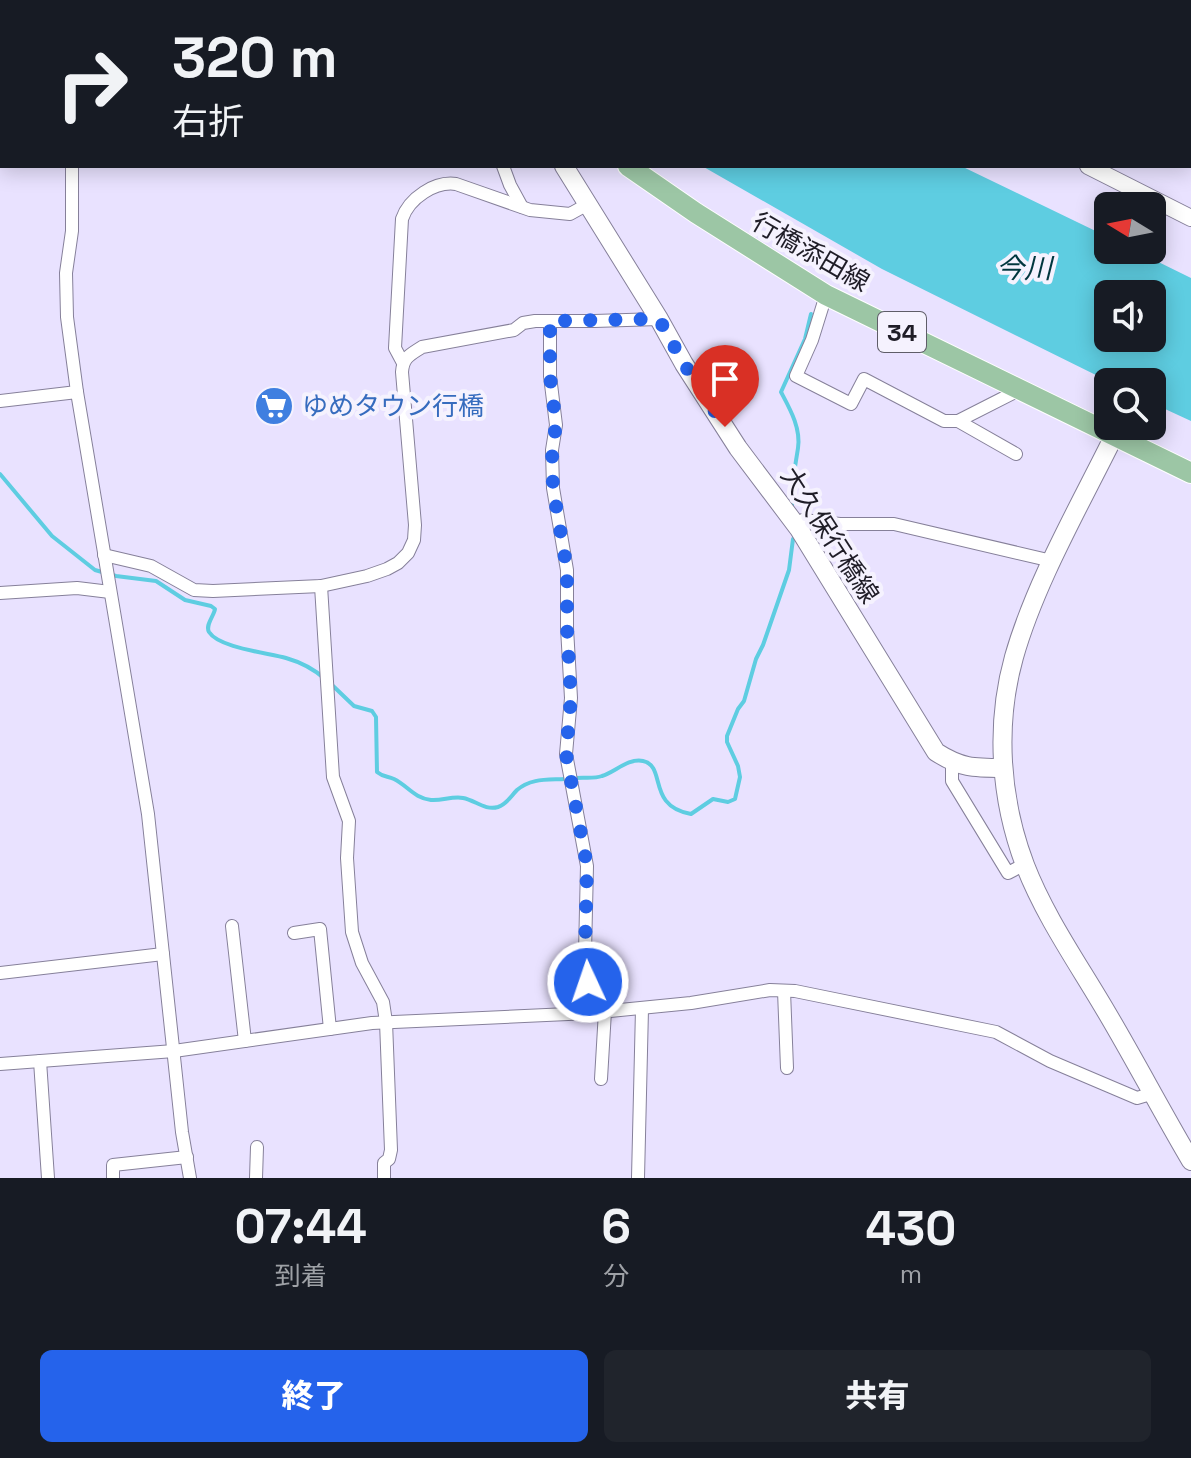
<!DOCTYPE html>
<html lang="ja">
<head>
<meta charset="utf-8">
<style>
  body { margin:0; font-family:"Space Grotesk","Noto Sans JP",sans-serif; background:#20242c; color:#f1f3f6; height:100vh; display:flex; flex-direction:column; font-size:30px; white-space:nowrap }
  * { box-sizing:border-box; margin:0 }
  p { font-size:26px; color:#9ea1a6 }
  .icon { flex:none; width:44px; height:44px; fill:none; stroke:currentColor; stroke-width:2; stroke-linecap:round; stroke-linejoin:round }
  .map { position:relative; height:1178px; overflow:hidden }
  .sheet { display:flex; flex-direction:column; background:#171b24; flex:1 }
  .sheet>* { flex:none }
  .banner { position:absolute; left:0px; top:0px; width:1192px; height:168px; box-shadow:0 4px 20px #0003; background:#171b24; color:#f1f3f6; overflow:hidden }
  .needle { width:52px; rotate:280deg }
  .buttons { position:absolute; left:1094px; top:192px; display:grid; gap:16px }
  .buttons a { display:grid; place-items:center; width:72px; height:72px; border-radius:12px; background:#171b24; box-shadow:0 4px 20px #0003; font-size:40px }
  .pin { position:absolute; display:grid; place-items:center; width:68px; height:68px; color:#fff; margin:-82px -34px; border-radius:50% 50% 50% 0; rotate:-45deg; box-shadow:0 0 8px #0007 }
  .pin .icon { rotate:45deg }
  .me { position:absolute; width:88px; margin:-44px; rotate:357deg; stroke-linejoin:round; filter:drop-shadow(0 0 6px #0008) }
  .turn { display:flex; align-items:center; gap:28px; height:168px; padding:0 40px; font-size:36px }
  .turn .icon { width:104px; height:104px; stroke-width:2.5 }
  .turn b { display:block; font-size:56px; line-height:68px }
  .eta { display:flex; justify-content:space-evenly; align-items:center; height:136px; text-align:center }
  .eta b { font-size:48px; font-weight:800; line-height:56px }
  .cta { display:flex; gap:16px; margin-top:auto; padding:16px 40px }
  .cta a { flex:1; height:92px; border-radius:12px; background:#2563eb; color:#fff; font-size:32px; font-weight:800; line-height:92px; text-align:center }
  .cta a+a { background:#20242c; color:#f1f3f6 }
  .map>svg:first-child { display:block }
</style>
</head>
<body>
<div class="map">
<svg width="1191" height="1178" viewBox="0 0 1191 1178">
  <rect width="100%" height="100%" fill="#e9e2ff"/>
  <g fill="#5ecde1" fill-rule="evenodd">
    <polygon points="488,0 708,0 711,2 491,2"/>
    <path d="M 702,166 L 961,166 L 1108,237 L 1108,250 L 1134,250 L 1191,278 L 1191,421 L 1152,403 L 1152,382 L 1110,382 L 882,269 ZM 1108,294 L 1152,294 L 1152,338 L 1108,338 Z"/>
  </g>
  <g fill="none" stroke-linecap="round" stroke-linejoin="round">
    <g stroke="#5ecde1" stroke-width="4">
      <path d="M 0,474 L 52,536 L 95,570 L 116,576 L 156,581 L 185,600 L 211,606 L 215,609 C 214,616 205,625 209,632 C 219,648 269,653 286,658 C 300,662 314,669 325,679"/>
      <path d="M 792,506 C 791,486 795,468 798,448 C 801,428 790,409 781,392 L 805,339 L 811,314"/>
      <path d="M 331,684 L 354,706 L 372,711 L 376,717 L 377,772 C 383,777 387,776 394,779 C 408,786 414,798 431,800 C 442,801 452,796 463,798 C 475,800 485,811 498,807 C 507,804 511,796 517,790 C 531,778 547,780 565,779"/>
      <path d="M 576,778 C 584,777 594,779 602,776 C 615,772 628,758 643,761 C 667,766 646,806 691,814 L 713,799 L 728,802 L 735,799 L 740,777 L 738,766 L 727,742 L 727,736 L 738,709 L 744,701 L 756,659 L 763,645 L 789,570 L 793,539"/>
    </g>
    <g stroke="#86809a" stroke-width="8">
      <g id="service">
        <polyline points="867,0 870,2"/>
        <polyline points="909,0 909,2"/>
      </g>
    </g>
    <g stroke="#86809a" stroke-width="14">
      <g id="minor">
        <polyline points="67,0 67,2"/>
        <polyline points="72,166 72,231 66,273 67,317 77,392 148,814 182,1132 190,1178"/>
        <polyline points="503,166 510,185 522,207"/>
        <polyline points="826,295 812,340 796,376 851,404 864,379 944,421 958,421 1019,390"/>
        <polyline points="550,321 550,376 556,425 552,450 553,488 567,570 567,628 571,698 566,754 587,866 585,952 590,1013"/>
        <path d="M 403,363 L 395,348 L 402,219 C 409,198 435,181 456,184 L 530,210 L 570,214 L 588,204"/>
        <polyline points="0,401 77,392"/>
        <polyline points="958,421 1016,454"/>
        <polyline points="799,529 803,520 840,524 894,524 1052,561"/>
        <path d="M 104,555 L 151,566 L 194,590 L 213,591 L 321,586 L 367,576 L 387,569 L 398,563 L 408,553 L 414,540 L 415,525 L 402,372 C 403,357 410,355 422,347 L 514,330 L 523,323 L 535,321 L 594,321 L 659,319"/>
        <polyline points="321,586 333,777 349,821 347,858 352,932 362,963 383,1002 386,1022 391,1150 389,1159 384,1163 384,1178"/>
        <polyline points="0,593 77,588 110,592"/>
        <polyline points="952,763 952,781 1008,873 1025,864"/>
        <polyline points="232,926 245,1041"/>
        <polyline points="294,933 320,929 330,1029"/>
        <polyline points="0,973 163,954"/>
        <polyline points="784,991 787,1068"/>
        <polyline points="40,1061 48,1178"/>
        <polyline points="0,1064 174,1051 372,1023 590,1013 691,1003 770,990 795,991 996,1032 1050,1061 1137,1098 1154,1093"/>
        <polyline points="601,1079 605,1011"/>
        <polyline points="113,1178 113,1165 187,1157"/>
        <polyline points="256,1178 257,1147"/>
        <polyline points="638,1178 642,1009"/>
      </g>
    </g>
    <g stroke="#86809a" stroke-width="18">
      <g id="tertiary">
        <polyline points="790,0 794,2"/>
        <polyline points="1088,166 1191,218"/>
      </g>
    </g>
    <g stroke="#86809a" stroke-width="20">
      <g id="secondary">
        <path d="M 564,166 L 659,319 L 684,364 L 738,448 L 799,529 L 936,752 C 961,768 973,768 1003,768"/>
        <path d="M 1114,436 C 1080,505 1035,583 1014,657 C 995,725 1000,799 1025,865 C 1045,917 1079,965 1107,1013 C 1136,1062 1162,1112 1191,1161"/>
      </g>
    </g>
    <g stroke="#fff" stroke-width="22">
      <g id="primary">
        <polyline points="415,0 417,2"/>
        <polyline points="628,166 696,213 826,295 1191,473"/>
      </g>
    </g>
    <use href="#service" stroke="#fff" stroke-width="6"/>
    <use href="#minor" stroke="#fff" stroke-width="12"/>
    <use href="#tertiary" stroke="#fff" stroke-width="16"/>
    <use href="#secondary" stroke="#fff" stroke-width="18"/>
    <use href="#primary" stroke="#9cc6a5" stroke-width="20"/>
  </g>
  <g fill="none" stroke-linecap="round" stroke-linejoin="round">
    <polyline stroke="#2563eb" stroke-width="14" stroke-dasharray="0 25.2" points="588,982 585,952 587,866 566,754 571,698 567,628 567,570 553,488 552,450 556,425 550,376 550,321 659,319 684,364 725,427"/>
  </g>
  <defs>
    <g id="supermarket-disc" transform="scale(2)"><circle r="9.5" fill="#3f7fe0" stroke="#f5f2fe"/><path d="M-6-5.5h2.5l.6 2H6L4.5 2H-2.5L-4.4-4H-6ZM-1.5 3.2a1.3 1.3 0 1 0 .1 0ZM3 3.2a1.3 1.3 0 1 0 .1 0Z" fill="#fff"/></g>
  </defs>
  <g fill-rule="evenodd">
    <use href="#supermarket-disc" x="274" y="406"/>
  </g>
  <g text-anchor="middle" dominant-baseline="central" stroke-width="8" stroke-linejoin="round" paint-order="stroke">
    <rect fill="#f5f2fe" stroke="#5f5d68" stroke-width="2" x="878" y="312" width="48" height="40" rx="6"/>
    <g font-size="24" font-weight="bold" fill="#1f1d27">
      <text x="902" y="332">34</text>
    </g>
    <g font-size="26" fill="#1f1d27" stroke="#f5f2fe">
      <text transform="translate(811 252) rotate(30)">行橋添田線</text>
      <text transform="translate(830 535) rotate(57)">大久保行橋線</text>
    </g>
    <g font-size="26" fill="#366cbe" stroke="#f5f2fe" text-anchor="start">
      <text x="302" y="406">ゆめタウン行橋</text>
    </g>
    <g font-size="28" font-style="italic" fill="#00363e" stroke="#f5f2fe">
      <text x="1024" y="268">今川</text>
    </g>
  </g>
</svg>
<div class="buttons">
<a><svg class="needle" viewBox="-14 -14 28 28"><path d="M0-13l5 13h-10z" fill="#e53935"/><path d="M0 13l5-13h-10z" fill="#9ea1a6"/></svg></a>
<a><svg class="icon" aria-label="sound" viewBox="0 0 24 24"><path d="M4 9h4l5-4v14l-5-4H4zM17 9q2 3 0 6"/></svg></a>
<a><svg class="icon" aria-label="search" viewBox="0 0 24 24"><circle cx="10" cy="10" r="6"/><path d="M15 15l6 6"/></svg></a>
</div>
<div class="pin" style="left:725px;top:427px;background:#d93025"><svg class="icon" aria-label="arrive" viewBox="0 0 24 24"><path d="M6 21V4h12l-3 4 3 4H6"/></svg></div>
<svg class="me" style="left:588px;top:982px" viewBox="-20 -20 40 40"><circle r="17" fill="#2563eb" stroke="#fff" stroke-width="3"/><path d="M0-11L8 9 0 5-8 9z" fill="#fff"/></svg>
<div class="banner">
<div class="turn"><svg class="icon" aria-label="right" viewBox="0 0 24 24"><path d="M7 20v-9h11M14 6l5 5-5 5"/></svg><div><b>320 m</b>右折</div></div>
</div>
</div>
<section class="sheet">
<div class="eta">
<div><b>07:44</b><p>到着</p></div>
<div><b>6</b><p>分</p></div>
<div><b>430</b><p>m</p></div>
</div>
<div class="cta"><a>終了</a><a>共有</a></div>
</section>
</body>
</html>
